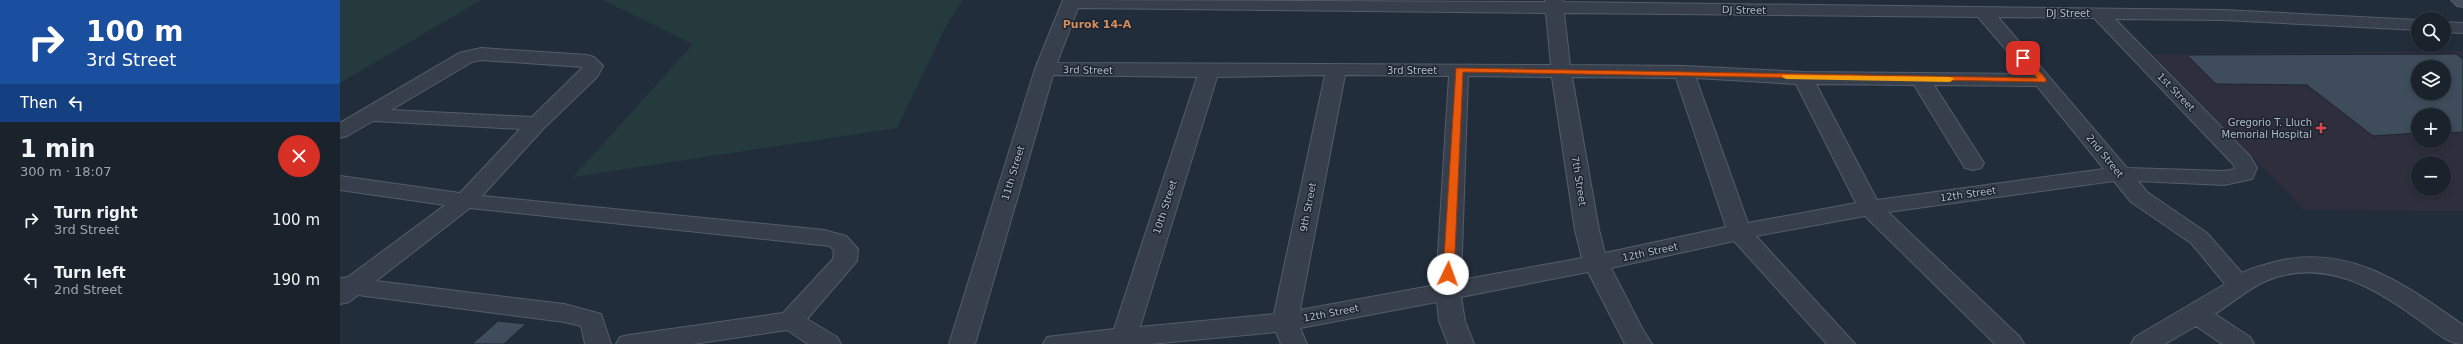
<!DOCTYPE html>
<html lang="en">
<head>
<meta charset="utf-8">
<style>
  body { margin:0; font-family:"DejaVu Sans",sans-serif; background:#272f38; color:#f1f3f6; height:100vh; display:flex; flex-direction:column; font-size:15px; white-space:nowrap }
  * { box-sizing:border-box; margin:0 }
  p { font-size:13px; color:#9fa4a9 }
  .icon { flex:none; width:22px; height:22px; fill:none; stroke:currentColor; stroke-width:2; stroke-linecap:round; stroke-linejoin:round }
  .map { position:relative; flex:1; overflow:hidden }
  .panel { display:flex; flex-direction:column; background:#1a222c; width:340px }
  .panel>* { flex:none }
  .hud { background:#1a4fa0; color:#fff; overflow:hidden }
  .controls { position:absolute; left:2071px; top:12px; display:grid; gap:8px }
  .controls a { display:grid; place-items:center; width:40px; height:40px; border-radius:50%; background:#1a222c; box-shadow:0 2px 6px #0003,0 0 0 1px #383f48; font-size:20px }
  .pin { position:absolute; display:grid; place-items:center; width:34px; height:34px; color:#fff; margin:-17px; border-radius:8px; box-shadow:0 2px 6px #0006 }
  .me { position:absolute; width:44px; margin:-22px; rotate:3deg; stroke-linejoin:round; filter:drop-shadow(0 0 3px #0008) }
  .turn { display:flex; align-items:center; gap:14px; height:84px; padding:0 20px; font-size:18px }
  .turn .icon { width:52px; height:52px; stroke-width:2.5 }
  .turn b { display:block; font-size:28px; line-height:34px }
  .then { display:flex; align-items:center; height:38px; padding:0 20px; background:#0003; gap:8px; font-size:15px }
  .round { display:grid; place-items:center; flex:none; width:42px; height:42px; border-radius:21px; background:#272f38 }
  .head { display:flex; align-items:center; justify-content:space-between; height:68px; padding:0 20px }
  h1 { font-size:24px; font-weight:700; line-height:30px }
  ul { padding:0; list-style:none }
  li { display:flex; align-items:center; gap:12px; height:60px; padding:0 20px }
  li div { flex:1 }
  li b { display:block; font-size:15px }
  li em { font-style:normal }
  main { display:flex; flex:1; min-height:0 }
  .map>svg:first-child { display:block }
</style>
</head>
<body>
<main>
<section class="panel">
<div class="hud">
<div class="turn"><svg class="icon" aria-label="right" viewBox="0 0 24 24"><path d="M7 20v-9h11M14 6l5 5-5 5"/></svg><div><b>100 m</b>3rd Street</div></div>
<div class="then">Then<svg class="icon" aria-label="left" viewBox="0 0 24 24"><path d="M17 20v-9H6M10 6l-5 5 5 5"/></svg></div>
</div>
<div class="head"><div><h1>1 min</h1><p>300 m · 18:07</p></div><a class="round" style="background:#d93025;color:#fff"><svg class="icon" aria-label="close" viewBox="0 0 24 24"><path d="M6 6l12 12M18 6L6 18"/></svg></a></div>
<ul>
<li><svg class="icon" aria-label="right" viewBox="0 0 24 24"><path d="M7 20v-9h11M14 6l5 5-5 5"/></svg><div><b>Turn right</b><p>3rd Street</p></div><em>100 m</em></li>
<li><svg class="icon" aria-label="left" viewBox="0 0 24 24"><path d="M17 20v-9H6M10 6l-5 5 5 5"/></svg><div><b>Turn left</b><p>2nd Street</p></div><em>190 m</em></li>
</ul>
</section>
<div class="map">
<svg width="2123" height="344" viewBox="0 0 2123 344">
  <rect width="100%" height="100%" fill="#222d3b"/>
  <path fill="#2f2e3c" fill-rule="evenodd" d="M 2123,51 L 2123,211 L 1964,210 L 1812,54 ZM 2078,67 L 2104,67 L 2104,93 L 2078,93 ZM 2078,115 L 2104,115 L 2104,141 L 2078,141 ZM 2078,163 L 2104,163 L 2104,189 L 2078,189 Z"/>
  <g fill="#243a3c">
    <polygon points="0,0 141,0 0,83"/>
    <polygon points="263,0 623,0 607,24 557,128 233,177 353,44"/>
  </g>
  <g fill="#3e4c5b" stroke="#1d2632" fill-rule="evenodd">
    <path d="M 2116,54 L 2123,59 L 2123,132 L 2104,133 L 2104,115 L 2078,115 L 2078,133 L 2033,136 L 1967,85 L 1876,84 L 1847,55 ZM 2078,67 L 2104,67 L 2104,93 L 2078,93 Z"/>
    <polygon points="158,321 186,324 164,344 132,344"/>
  </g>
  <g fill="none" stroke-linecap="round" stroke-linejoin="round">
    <g stroke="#545d69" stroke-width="2">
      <g id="street">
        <path d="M 723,0 L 1205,2 L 1205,0 L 1223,0 L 1223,2 L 1884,10 L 2078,20 L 2078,30 L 1884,20 L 1775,19 L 1910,156 L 1917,168 L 1912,179 L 1884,185 L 1798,181 L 1807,192 L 1867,233 L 1902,273 C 1911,268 1921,266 1931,263 C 2007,241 2064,284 2123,325 L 2123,344 C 2106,344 2093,329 2079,320 C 2034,287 1983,257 1926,281 C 1908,289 1892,303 1875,314 L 1910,337 L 1914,344 L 1882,344 L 1856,326 L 1825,344 L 1791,344 L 1795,337 L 1885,284 L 1851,243 L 1791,202 L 1774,181 L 1548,212 L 1680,337 L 1684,344 L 1655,344 L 1525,216 L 1416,236 L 1515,344 L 1487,344 L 1394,241 L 1271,268 L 1303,330 L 1312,344 L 1285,344 L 1248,272 L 1121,297 L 1125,321 L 1134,344 L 1108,344 L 1099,321 L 1097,302 L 960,328 L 967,344 L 941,344 L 936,332 L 811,344 L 703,344 L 707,337 L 774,329 L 857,77 L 713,75 L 635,344 L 609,344 L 695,69 ZM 738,8 L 1206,13 L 1211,65 L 717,63 ZM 1224,13 L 1638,17 L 1687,74 L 1463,72 L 1344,66 L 1230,65 ZM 1658,17 L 1754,18 L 1893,164 L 1895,169 L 1884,171 L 1787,168 ZM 985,75 L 934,314 L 800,327 L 877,77 ZM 1005,75 L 1109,76 L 1096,285 L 960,310 ZM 1128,76 L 1212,77 L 1235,230 L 1242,258 L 1121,280 ZM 1232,77 L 1336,78 L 1386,227 L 1265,253 L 1259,230 ZM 1356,78 L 1456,84 L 1516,203 L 1408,223 ZM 1476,84 L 1574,85 L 1625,168 L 1633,170 L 1641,168 L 1644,163 L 1594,85 L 1697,86 L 1764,169 L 1537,200 Z"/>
        <polygon points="2104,22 2123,23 2123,33 2104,32"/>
        <path d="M 141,48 L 247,55 L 254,57 L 263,66 L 257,77 L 204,128 L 142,196 L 484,230 L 506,236 L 518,249 L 517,261 L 467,319 L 497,337 L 501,344 L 468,344 L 447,330 L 353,344 L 276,344 L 280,337 L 289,335 L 443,313 L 493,259 L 494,251 L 490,246 L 130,208 L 36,281 L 224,304 L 261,314 L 271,344 L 245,344 L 241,326 L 224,322 L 18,295 L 9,302 L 0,304 L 0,278 L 8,277 L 105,205 L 0,190 L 0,176 L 120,193 L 180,129 L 33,121 L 7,136 L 0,138 L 0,123 L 119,53 ZM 141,60 L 243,67 L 192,117 L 51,110 L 132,62 Z"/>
      </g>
    </g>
    <g stroke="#545d69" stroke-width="2">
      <polygon id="secondary" points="2111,0 2123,0 2123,7 2117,6"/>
    </g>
    <use href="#street" fill="#363f4b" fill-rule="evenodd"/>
    <use href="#secondary" fill="#444e5e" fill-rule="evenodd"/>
  </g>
  <polygon fill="#ea580c" stroke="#983908" points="1681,56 1686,56 1706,79 1706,82 1123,72 1114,274 1108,277 1103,274 1116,68 1697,78 1681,59"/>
  <polygon fill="#f59e0b" points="1443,75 1610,77 1614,79 1610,82 1446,79 1442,77"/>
  <path fill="#e0444e" stroke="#1b2430" stroke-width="1.5" d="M1979 122h4v4h4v4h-4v4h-4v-4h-4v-4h4z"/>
  <g text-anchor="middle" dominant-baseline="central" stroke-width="3" stroke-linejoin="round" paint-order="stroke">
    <g font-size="10" fill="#b1bac7" stroke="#1b2430">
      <text transform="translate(1404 10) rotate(1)">DJ Street</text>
      <text x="1728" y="13">DJ Street</text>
      <text transform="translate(748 70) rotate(1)">3rd Street</text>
      <text x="1072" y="70">3rd Street</text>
      <text transform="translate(1836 92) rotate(46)">1st Street</text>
      <text transform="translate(1765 156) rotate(51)">2nd Street</text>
      <text transform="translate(673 173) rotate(-73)">11th Street</text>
      <text transform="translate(1239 181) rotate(81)">7th Street</text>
      <text transform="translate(1628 194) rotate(-8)">12th Street</text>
      <text transform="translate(825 207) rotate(-72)">10th Street</text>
      <text transform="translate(968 207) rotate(-79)">9th Street</text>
      <text transform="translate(1310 252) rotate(-12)">12th Street</text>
      <text transform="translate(991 313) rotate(-11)">12th Street</text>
    </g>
    <g font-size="10" fill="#b1bac7" stroke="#1b2430" text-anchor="end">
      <text x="1972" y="122">Gregorio T. Lluch<tspan x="1972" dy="12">Memorial Hospital</tspan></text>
    </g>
    <g font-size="11" font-weight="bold" fill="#d58e5e" stroke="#1b2430">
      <text x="757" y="24">Purok 14-A</text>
    </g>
  </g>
</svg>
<div class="controls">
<a><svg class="icon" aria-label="search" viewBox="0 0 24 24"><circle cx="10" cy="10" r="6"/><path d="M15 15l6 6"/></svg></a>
<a><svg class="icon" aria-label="layers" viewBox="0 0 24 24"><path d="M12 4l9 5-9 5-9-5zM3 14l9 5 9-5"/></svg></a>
<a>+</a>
<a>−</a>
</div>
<div class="pin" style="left:1683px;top:58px;background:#d93025"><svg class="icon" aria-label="arrive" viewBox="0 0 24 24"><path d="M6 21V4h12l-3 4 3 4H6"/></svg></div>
<svg class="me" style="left:1108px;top:274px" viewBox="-20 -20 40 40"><circle r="19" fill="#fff"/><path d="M0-13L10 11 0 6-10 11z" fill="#ea580c"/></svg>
</div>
</main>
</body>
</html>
